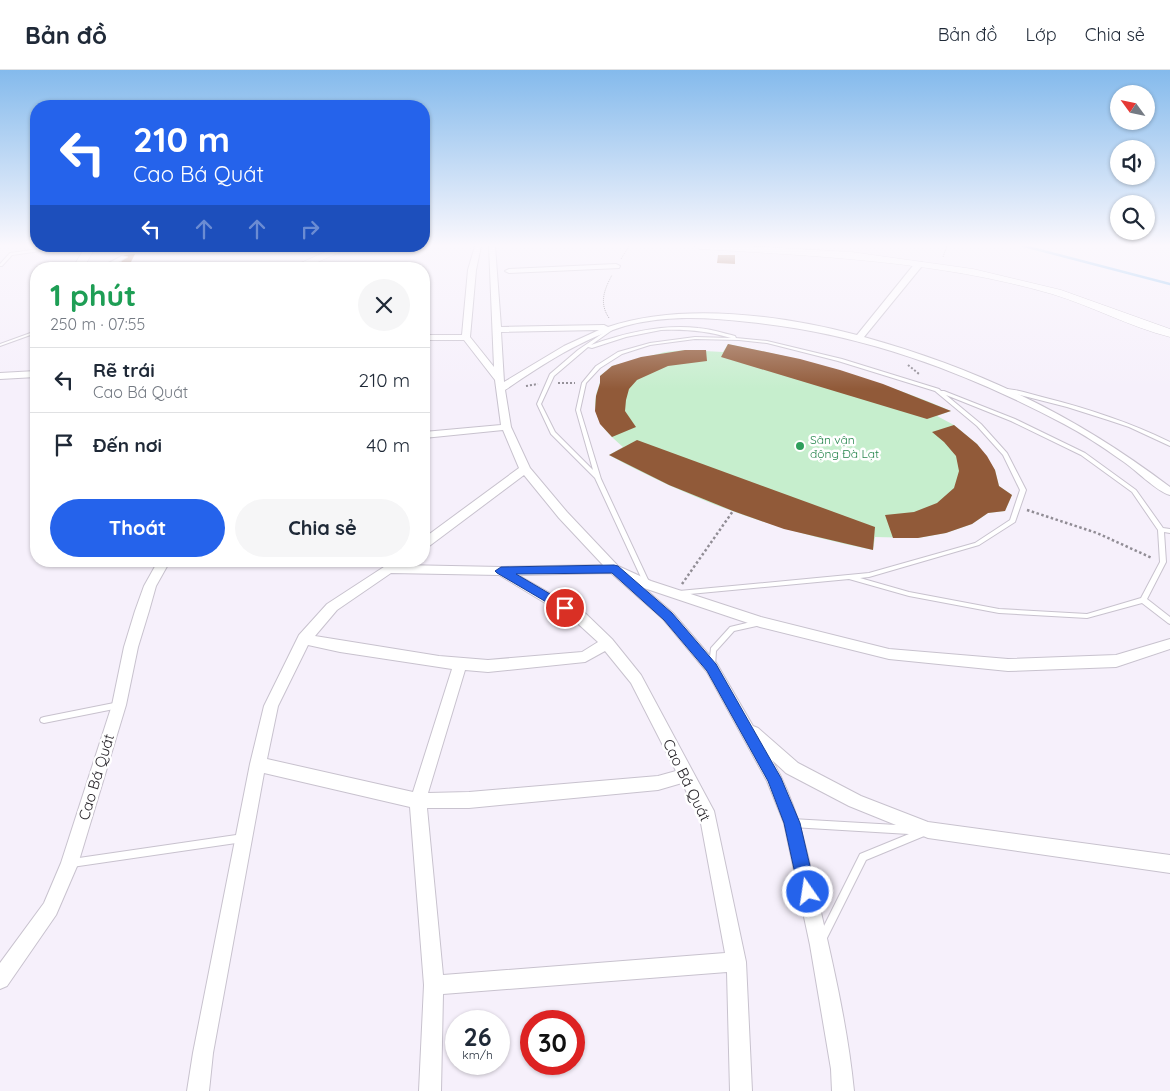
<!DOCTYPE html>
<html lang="vi">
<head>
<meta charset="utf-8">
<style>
  body { margin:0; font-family:Quicksand,sans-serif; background:#f6f6f7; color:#1f2937; height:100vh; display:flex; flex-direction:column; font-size:19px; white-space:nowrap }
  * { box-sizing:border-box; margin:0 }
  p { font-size:16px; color:#747a83 }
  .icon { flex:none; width:28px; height:28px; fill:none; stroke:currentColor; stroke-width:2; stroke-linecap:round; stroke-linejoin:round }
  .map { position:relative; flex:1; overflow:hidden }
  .side { position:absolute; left:30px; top:192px; width:400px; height:305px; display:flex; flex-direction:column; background:#fff; border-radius:20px; box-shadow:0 1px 4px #0004 }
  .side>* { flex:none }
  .banner { position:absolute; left:30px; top:30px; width:400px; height:152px; border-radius:20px; box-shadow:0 1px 4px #0004; background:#2563eb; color:#fff; overflow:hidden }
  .needle { width:32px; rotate:303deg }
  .controls { position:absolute; left:1110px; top:15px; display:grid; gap:10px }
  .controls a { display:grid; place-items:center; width:45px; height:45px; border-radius:50%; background:#fff; box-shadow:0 1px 4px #0004; font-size:25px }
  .speed { position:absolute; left:445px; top:940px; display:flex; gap:10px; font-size:25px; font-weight:700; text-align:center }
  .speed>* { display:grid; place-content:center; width:65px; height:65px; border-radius:50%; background:#fff; box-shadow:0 1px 4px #0004; line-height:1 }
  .speed small { font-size:12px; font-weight:400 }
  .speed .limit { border:8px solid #d22; background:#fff; color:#111 }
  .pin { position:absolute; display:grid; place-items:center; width:42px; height:42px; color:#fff; margin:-21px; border:2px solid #fff; border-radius:50%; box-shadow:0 1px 5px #0007 }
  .me { position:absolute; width:55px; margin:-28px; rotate:347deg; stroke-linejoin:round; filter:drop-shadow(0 0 4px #0008) }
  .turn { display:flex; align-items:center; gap:18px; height:105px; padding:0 20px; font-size:22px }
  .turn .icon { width:65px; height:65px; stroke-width:2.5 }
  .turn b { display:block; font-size:35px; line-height:42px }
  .lanes { display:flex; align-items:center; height:48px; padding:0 20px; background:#0003; justify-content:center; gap:25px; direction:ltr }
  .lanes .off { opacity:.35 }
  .round { display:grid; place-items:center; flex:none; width:52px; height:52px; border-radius:26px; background:#f6f6f7 }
  .head { display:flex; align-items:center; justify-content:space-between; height:85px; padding:0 20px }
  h1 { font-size:30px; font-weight:700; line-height:38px; color:#1e9e55 }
  .primary-button { display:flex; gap:10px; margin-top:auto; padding:10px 20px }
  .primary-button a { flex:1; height:58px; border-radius:30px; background:#2563eb; color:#fff; font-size:20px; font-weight:700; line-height:58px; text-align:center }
  .primary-button a+a { background:#f6f6f7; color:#1f2937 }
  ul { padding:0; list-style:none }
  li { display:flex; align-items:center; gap:15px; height:65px; padding:0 20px; border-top:1px solid #e0e1e3 }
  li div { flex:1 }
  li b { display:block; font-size:19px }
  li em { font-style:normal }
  header { display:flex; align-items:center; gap:30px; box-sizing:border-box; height:70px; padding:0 25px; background:#fff; border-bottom:1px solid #e0e1e3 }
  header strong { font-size:24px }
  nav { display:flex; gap:28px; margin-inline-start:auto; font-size:18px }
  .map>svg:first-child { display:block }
</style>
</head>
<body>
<header>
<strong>Bản đồ</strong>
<nav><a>Bản đồ</a><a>Lớp</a><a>Chia sẻ</a></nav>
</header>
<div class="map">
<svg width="1170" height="1021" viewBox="0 0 1170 1021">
  <rect width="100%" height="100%" fill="#f6f0fb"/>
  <path fill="#c6eecd" d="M 728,274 C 805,289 879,310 951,341 L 937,346 L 954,355 L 977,374 L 995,400 L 999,416 L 1012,425 L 1005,441 L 988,443 L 972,454 L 946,463 L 918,468 L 875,467 L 873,480 C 781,462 692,431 609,385 L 623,377 C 608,364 591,349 596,326 C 597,319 601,314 600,306 L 612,296 L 665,282 L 685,280 L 723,282 Z"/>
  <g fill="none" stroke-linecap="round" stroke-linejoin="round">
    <polyline stroke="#8ec4f2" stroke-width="2.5" points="1024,176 1170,214"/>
  </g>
  <g fill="#915a39">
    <polygon points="135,184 130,194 120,195 124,185"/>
    <polygon points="718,185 735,185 735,194 717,193"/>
    <polygon points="728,274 800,289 840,300 883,314 951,341 927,349 721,287"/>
    <polygon points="685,280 706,280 707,291 668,296 637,310 629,319 626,330 625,341 636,357 612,367 600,354 595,341 596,326 600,313 600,306 612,296 641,287"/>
    <polygon points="954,355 977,374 987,386 995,400 999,416 1012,425 1005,441 988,443 972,454 946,463 918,468 893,468 885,445 914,442 937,433 954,418 959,401 956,386 944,372 932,362"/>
    <polygon points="637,370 875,457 873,480 784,459 733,441 669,415 609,385"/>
  </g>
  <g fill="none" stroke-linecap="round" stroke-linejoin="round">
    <g stroke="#c8c2ce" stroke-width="2">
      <g id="service">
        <polygon points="42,176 46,176 41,181 12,185 2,196 0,196 0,194 10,183 39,179"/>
        <path d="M 612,257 L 615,258 L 591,275 C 625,263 661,254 698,258 C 711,259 723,263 735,266 L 736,268 L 767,271 L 842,289 L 939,319 L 941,321 L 944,321 L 1015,349 L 1085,383 L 1136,420 L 1163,458 L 1170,459 L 1170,463 L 1164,462 L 1166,492 L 1147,529 L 1170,547 L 1170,554 L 1168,553 L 1142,533 L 1087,548 L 999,543 L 909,526 L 849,509 L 679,525 L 677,525 L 676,523 L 677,521 L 679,521 L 869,503 L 975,473 L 1010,450 L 1020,420 L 1003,385 L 977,356 L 935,321 L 838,291 L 767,273 L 739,270 L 695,269 L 650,275 L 622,284 L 600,298 L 586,313 L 580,340 L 601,409 L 650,514 L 649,516 L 645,516 L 595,408 L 551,364 L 537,334 L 550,304 L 578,280 ZM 661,260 C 686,259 708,261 731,268 L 695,267 L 650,273 L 618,282 L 596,296 L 582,313 L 576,340 L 593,400 L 555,362 L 541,334 L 554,306 L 588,277 L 592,278 L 626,267 ZM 946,325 L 1011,351 L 1081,385 L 1132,422 L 1158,460 L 1160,492 L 1141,528 L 1087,544 L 999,539 L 909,522 L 860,508 L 869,507 L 979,475 L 1015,452 L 1026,420 L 1007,383 L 981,354 Z"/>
        <polygon points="36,261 36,263 0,276 0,274"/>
        <path d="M 1004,319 C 1017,319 1030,324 1042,327 C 1086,338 1129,352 1170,372 L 1170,376 L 1129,357 L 1108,350 L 1067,337 L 1004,321 Z"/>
        <polygon points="759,550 761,551 762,553 761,555 734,561 716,581 715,596 714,598 712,599 710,598 709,596 711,578 730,557"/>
        <polygon points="119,632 122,633 123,635 122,637 119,638 44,653 41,652 40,650 41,648 44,647"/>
        <polygon points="792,749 914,756 917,757 918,760 926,757 929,758 930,761 929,764 866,790 825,872 822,874 819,872 817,869 819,866 860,784 909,764 792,757 789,756 788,753 789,750"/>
        <polygon points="243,764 246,765 247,768 246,771 243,772 72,797 69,796 68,793 69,790 72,789"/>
      </g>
    </g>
    <g stroke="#c8c2ce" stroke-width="2">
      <g id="minor">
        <path d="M 475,176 L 481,176 L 476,200 L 470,267 L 494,297 L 489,176 L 495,176 L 501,257 L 604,255 L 608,257 C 682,232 782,245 857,265 L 916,192 L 922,192 L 922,196 L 864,267 C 979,299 1075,345 1170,417 L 1170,425 C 1157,422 1134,398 1121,390 C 1103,377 1083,364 1064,354 C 964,301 861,263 749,252 C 707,247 665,245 625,256 C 581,269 542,295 505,320 L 511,357 L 530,398 L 567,442 L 618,496 L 651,511 L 761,547 L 889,579 L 1008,589 L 1116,585 L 1170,569 L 1170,579 L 1116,597 L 1008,601 L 889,589 L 760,557 L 644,518 L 673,543 L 717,594 L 753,656 L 758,658 L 798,693 L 861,726 L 928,752 L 1170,785 L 1170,803 L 928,768 L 849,736 L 786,703 L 772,690 C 799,736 808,787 820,838 C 834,898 848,960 854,1021 L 832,1021 L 831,999 L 810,875 L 784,753 L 767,711 L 707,602 L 663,549 L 611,503 L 518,505 L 585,543 L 612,569 L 641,605 L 714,741 L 746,892 L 752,1021 L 730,1021 L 727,902 L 443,924 L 441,1021 L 419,1021 L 424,915 L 410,737 L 264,703 L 213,983 L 209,1021 L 187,1021 L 193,983 L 250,694 L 264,636 L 299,565 L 327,534 L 393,491 L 399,492 L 401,495 L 501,497 L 603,495 L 559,448 L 524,405 L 428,477 L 424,478 L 424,468 L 519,398 L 503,360 L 424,368 L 424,362 L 501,355 L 495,310 L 464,270 L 424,270 L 424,265 L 462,265 L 468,200 ZM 599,260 L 564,276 L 504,312 L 501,262 ZM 391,503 L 499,505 L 575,551 L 598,572 L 582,582 L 488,590 L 439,586 L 315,566 L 337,540 ZM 308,575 L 340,582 L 452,599 L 413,722 L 267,689 L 278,636 ZM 605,581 L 631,613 L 676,701 L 658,706 L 469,722 L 428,723 L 465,600 L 488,602 L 585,592 ZM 682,713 L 700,748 L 725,883 L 443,905 L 427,738 L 469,738 L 658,720 Z"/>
        <polygon points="122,186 127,187 106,199 97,199"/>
        <polygon points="616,194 620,196 619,198 509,203 505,201 509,199"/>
        <polygon points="36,301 36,307 0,309 0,303"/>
        <polygon points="158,491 170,491 156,516 149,541 138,577 126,635 78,794 56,845 7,916 0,919 0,893 44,833 61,793 112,635 124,577 135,541 144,516"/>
      </g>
    </g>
    <g stroke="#c8c2ce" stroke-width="1">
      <g id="secondary">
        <polygon points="86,176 96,176 83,199 72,199"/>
        <polygon points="339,176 354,176 302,199 287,199"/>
        <path d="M 695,176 L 745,176 L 851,182 L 973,199 L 1061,220 L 1170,259 L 1170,267 C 1130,257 1092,236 1052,224 C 938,191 818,186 700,179 Z"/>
      </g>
    </g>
    <g stroke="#918d95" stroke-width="1" stroke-dasharray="1 1" stroke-linecap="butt">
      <polyline points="943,187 947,176"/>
      <polyline points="621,189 629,176"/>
      <path d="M 609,248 C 599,233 604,220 612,205"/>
    </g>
    <g stroke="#918d95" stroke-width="2" stroke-dasharray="2 2" stroke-linecap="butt">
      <polyline points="908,295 919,304"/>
      <polyline points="558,313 575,313"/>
      <polyline points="526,316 538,314"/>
    </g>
    <g stroke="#918d95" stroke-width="2.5" stroke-dasharray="2.5 2.5" stroke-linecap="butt">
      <polyline points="1027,440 1097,463 1152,488"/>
      <polyline points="682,514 733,441"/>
    </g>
    <use href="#service" fill="#fff" fill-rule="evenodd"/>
    <use href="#minor" fill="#fff" fill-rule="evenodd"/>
    <use href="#secondary" fill="#fff" fill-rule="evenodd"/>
  </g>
  <linearGradient id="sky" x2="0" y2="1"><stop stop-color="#84baec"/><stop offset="0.55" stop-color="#fbf8fd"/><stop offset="1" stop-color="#fbf8fd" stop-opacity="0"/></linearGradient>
  <rect width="1170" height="319" fill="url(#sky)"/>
  <polygon fill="#2563eb" stroke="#184099" points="614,495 618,496 672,543 716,594 781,708 800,753 816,822 813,828 808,831 802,828 799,822 784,753 768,711 707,601 664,550 612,503 516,504 569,535 571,538 565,543 497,503 495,501 501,497"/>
  <circle fill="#2e9e5b" stroke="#fff" stroke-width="2" cx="800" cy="376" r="5"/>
  <g text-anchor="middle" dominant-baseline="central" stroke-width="5" stroke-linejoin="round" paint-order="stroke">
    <g font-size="12" fill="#27864d" stroke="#fff" text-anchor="start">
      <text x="810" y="369">Sân vận<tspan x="810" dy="14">động Đà Lạt</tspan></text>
    </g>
    <g font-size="15" fill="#2a272c" stroke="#fff">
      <text transform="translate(96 707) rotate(-73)">Cao Bá Quát</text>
      <text transform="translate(687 710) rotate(64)">Cao Bá Quát</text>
    </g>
  </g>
</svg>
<div class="controls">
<a><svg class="needle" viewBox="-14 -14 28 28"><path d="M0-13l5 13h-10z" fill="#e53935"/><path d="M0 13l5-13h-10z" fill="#747a83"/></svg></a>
<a><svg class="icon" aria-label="sound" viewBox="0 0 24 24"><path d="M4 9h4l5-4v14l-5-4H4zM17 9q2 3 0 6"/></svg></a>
<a><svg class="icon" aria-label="search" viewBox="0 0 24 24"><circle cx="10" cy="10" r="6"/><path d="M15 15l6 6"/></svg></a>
</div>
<div class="speed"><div>26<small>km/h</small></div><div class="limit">30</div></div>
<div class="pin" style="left:565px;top:538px;background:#d93025"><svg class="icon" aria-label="arrive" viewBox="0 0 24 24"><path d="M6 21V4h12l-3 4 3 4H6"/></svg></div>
<svg class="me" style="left:808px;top:822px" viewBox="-20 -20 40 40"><circle r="17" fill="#2563eb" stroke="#fff" stroke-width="3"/><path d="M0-11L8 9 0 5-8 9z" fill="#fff"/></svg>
<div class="banner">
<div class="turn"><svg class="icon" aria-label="left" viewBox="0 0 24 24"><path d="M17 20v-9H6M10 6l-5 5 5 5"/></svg><div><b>210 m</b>Cao Bá Quát</div></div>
<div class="lanes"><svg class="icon" aria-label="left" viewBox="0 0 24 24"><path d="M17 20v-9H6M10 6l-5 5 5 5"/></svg><svg class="icon off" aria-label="ahead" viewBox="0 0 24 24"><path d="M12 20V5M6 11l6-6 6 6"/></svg><svg class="icon off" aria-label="ahead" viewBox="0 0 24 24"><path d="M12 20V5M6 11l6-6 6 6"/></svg><svg class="icon off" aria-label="right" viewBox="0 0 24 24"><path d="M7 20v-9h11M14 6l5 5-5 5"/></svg></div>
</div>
<section class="side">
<div class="head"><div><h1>1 phút</h1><p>250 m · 07:55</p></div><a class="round"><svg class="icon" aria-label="close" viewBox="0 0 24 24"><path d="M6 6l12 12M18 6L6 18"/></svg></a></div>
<ul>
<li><svg class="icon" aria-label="left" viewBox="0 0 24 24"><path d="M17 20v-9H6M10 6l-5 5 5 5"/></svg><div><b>Rẽ trái</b><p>Cao Bá Quát</p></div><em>210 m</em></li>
<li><svg class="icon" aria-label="arrive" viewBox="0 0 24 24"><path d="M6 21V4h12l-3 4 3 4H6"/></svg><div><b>Đến nơi</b></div><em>40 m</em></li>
</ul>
<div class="primary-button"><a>Thoát</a><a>Chia sẻ</a></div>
</section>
</div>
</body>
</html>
